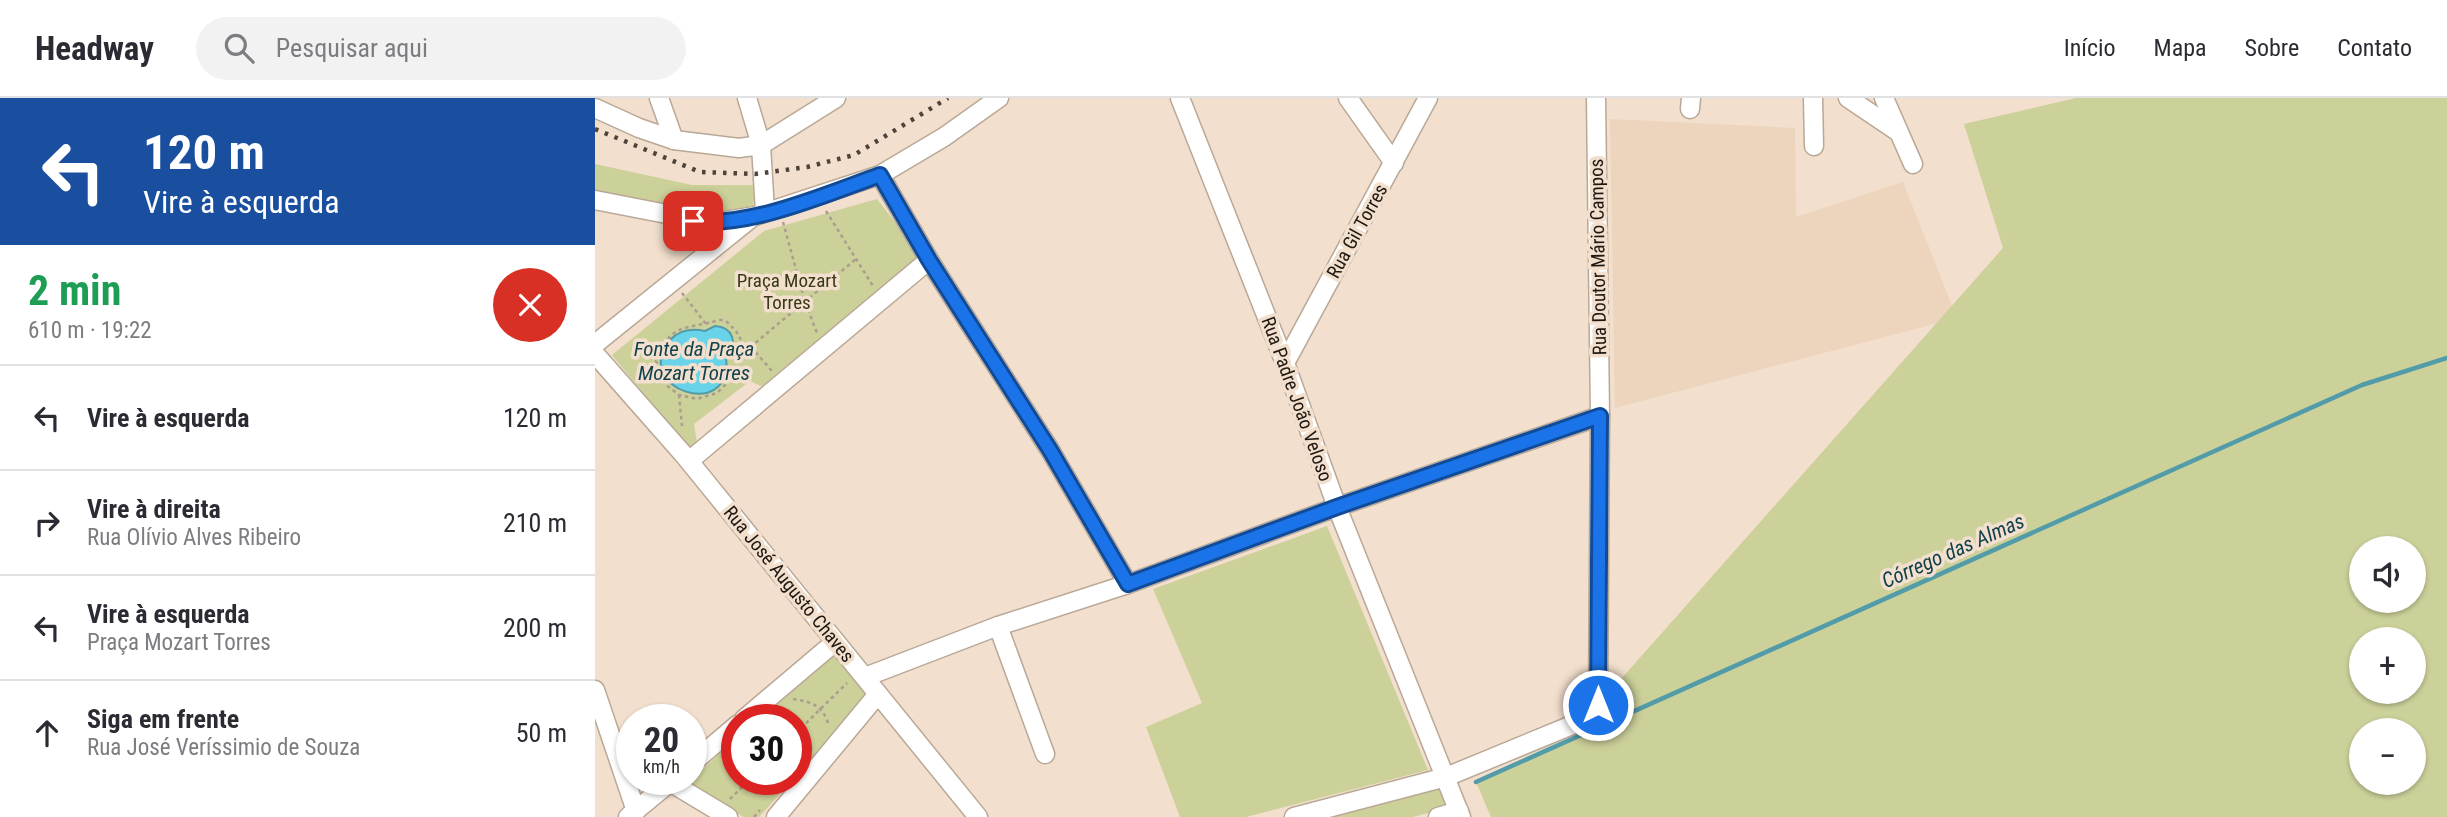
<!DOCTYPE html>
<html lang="pt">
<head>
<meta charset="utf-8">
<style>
  body { margin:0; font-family:"Roboto Condensed",sans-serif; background:#f2f2f3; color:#2b2b33; height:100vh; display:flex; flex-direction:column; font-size:26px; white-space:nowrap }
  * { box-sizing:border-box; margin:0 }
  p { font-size:23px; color:#7c7c81 }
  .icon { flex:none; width:38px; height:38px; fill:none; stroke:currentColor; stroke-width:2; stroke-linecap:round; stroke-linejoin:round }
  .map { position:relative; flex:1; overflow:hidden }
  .sheet { display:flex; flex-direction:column; background:#fff; width:595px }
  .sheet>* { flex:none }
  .guide { background:#1a4fa0; color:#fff; overflow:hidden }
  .fabs { position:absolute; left:1754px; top:438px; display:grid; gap:14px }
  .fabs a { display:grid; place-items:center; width:77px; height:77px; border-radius:50%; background:#fff; box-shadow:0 2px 5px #0004; font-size:35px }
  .speed { position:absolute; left:21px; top:606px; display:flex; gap:14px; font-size:35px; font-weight:700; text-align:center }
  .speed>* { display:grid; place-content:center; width:91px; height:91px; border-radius:50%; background:#fff; box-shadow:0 2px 5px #0004; line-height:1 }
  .speed small { font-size:18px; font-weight:400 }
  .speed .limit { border:10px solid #d22; background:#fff; color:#111 }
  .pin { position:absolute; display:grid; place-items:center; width:60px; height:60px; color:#fff; margin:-30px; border-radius:14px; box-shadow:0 4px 10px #0006 }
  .me { position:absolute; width:77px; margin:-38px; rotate:0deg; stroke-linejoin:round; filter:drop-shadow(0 0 5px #0008) }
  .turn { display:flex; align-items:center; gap:24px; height:147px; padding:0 28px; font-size:32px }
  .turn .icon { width:91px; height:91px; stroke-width:2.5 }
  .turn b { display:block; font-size:49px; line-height:60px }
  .round { display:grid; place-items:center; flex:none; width:74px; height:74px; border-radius:37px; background:#f2f2f3 }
  .head { display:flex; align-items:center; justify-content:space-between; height:119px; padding:0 28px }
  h1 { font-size:42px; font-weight:700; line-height:52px; color:#1e9e55 }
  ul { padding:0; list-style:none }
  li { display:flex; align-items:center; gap:21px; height:105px; padding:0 28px; border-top:2px solid #e1e1e2 }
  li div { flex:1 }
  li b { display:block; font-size:26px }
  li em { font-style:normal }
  header { display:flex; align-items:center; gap:42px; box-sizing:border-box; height:98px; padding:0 35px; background:#fff; border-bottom:2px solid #e1e1e2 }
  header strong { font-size:33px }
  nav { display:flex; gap:38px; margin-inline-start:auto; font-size:24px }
  .search { width:490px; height:63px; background:#f2f2f3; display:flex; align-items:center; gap:18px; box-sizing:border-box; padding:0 24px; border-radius:38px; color:#7c7c81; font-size:26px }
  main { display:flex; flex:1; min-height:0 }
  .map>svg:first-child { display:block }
</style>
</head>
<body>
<header>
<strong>Headway</strong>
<div class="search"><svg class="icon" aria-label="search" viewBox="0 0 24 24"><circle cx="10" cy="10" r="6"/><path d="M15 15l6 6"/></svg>Pesquisar aqui</div>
<nav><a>Início</a><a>Mapa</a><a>Sobre</a><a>Contato</a></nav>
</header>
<main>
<section class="sheet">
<div class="guide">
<div class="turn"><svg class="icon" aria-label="left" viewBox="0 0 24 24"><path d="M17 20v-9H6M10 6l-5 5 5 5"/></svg><div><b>120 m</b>Vire à esquerda</div></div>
</div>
<div class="head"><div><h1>2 min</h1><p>610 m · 19:22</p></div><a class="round" style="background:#d93025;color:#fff"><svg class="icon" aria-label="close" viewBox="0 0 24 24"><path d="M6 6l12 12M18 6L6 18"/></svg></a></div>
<ul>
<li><svg class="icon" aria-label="left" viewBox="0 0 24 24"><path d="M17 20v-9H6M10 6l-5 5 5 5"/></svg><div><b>Vire à esquerda</b></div><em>120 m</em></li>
<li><svg class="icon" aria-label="right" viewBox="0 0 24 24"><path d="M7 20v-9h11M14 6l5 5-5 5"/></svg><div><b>Vire à direita</b><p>Rua Olívio Alves Ribeiro</p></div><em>210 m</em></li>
<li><svg class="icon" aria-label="left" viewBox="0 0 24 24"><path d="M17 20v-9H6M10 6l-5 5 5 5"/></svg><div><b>Vire à esquerda</b><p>Praça Mozart Torres</p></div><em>200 m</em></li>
<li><svg class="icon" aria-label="ahead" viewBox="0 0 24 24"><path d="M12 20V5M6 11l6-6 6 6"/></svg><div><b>Siga em frente</b><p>Rua José Veríssimio de Souza</p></div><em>50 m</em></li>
</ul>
</section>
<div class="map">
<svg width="1852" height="719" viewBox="0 0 1852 719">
  <rect width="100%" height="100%" fill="#f2dfcd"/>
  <polygon fill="#edd4bc" points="1015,21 1200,30 1201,119 1308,84 1362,220 1020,310"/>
  <g fill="#ccd099" fill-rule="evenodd">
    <path d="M 1481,0 L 1852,0 L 1852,719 L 896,719 L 881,684 L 1005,628 L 1003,607 L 1408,150 L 1369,26 ZM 1766,450 L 1818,450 L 1818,502 L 1766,502 ZM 1766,541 L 1818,541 L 1818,593 L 1766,593 ZM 1766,632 L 1818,632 L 1818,684 L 1766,684 Z"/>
    <polygon points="0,66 97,87 160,87 158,108 114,116 0,92"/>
    <polygon points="282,101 331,164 168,289 155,283 99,326 102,345 94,351 17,257 169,133"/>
    <polygon points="732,428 833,672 651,719 585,719 551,629 607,605 558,491"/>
    <polygon points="239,554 275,595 201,678 201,621 163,621"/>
    <polygon points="142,640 142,681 198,681 164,719 149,719 91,686"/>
    <polygon points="845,685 851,710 818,719 721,719"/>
  </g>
  <path fill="#69d3ea" stroke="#529ba9" stroke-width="2" d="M 120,228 C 138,229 144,246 131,259 C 139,325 35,291 75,242 C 84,232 97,230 110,233 Z"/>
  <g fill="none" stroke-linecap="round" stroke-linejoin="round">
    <polyline stroke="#529ba9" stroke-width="4.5" points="881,684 1767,287 1852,260"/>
    <g stroke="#baa896" stroke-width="21">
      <g id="minor">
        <polyline points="64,0 79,42"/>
        <polyline points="152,0 166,47 170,114"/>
        <polyline points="585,0 690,265 742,409 866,719"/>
        <polyline points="753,0 799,65"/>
        <polyline points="1218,0 1219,48"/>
        <polyline points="1253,0 1302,33"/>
        <polyline points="1289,0 1318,66"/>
        <polyline points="0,10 44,30 79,42 144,50 166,47 241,0"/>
        <polyline points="1095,11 1096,0"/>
        <polyline points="285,77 334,162 455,352 533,486"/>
        <polyline points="0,102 118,125 160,118 285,77 349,39 404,0"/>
        <polyline points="0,246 155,121"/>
        <polyline points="0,256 89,357 383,719"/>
        <polyline points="690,265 833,0"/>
        <polyline points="94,363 334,162"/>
        <polyline points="403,528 450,656"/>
        <polyline points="270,579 403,528 533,486 742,409 1005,318"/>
        <polyline points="0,592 41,713"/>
        <polyline points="149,621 240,544"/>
        <polyline points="96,666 142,627"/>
        <polyline points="75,684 133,719"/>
        <polyline points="33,719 79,681"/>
        <polyline points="181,719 283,596"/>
        <polyline points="699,719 851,679 982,625 992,619 1003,607 1005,318 1001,0"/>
        <polyline points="843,719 864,713"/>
      </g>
    </g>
    <g stroke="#ac9d8f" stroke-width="2.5" stroke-dasharray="3.5 3.5" stroke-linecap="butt">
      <polyline points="231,113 278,188"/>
      <polyline points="188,124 210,204 222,235"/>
      <polyline points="87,195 111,226"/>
      <polyline points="156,249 177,273"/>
      <path d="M 147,256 C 148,238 142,234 130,222 L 125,222 C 89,232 76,224 61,263 L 70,286 L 84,297 L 102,301 L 122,295 L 134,283 L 147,256 L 261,161"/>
      <polyline points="84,297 87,328"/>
      <path d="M 198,601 C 217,604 228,607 234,628"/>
      <polyline points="201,630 205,641 201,648"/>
      <polyline points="201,635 252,585"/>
      <polyline points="203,644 212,654"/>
      <polyline points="135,701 155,681"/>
      <polyline points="159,719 165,712"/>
    </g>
    <use href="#minor" stroke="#fff" stroke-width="18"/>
    <polyline stroke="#4d433b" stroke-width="4.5" stroke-dasharray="3.5 7" stroke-linecap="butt" points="0,31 105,74 160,76 212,69 259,57 353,0"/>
  </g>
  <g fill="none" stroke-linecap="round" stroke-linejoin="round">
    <g stroke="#114b97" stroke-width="18">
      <path id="route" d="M 98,123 C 154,130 232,96 285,77 L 334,162 L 455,352 L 533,486 L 742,409 L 1005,318 L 1003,607"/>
    </g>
    <use href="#route" stroke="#1a73e8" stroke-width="12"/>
  </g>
  <g text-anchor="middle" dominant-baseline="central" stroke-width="7" stroke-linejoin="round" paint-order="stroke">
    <g font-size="19" fill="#1e1711" stroke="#f2dfcd">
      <text transform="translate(762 133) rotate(-61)">Rua Gil Torres</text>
      <text transform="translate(1003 159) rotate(-91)">Rua Doutor Mário Campos</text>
      <text transform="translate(702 301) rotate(70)">Rua Padre João Veloso</text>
      <text transform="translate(194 486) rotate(51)">Rua José Augusto Chaves</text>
    </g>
    <g font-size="19" fill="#383a17" stroke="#f2dfcd">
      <text x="192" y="182">Praça Mozart<tspan x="192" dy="22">Torres</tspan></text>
    </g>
    <g font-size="21" font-style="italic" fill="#11424c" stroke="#f2dfcd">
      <text x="99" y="251">Fonte da Praça<tspan x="99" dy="24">Mozart Torres</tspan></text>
      <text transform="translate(1358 453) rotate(-24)">Córrego das Almas</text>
    </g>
  </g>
</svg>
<div class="fabs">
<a><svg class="icon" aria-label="sound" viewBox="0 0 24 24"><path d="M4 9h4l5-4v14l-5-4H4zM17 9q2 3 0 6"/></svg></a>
<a>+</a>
<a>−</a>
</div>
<div class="speed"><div>20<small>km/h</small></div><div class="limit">30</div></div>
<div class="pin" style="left:98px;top:123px;background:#d93025"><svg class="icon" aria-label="arrive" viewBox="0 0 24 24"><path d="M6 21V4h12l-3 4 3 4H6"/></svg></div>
<svg class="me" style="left:1003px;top:607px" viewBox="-20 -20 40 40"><circle r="17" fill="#1a73e8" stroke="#fff" stroke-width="3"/><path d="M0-11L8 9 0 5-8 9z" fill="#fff"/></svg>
</div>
</main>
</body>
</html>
